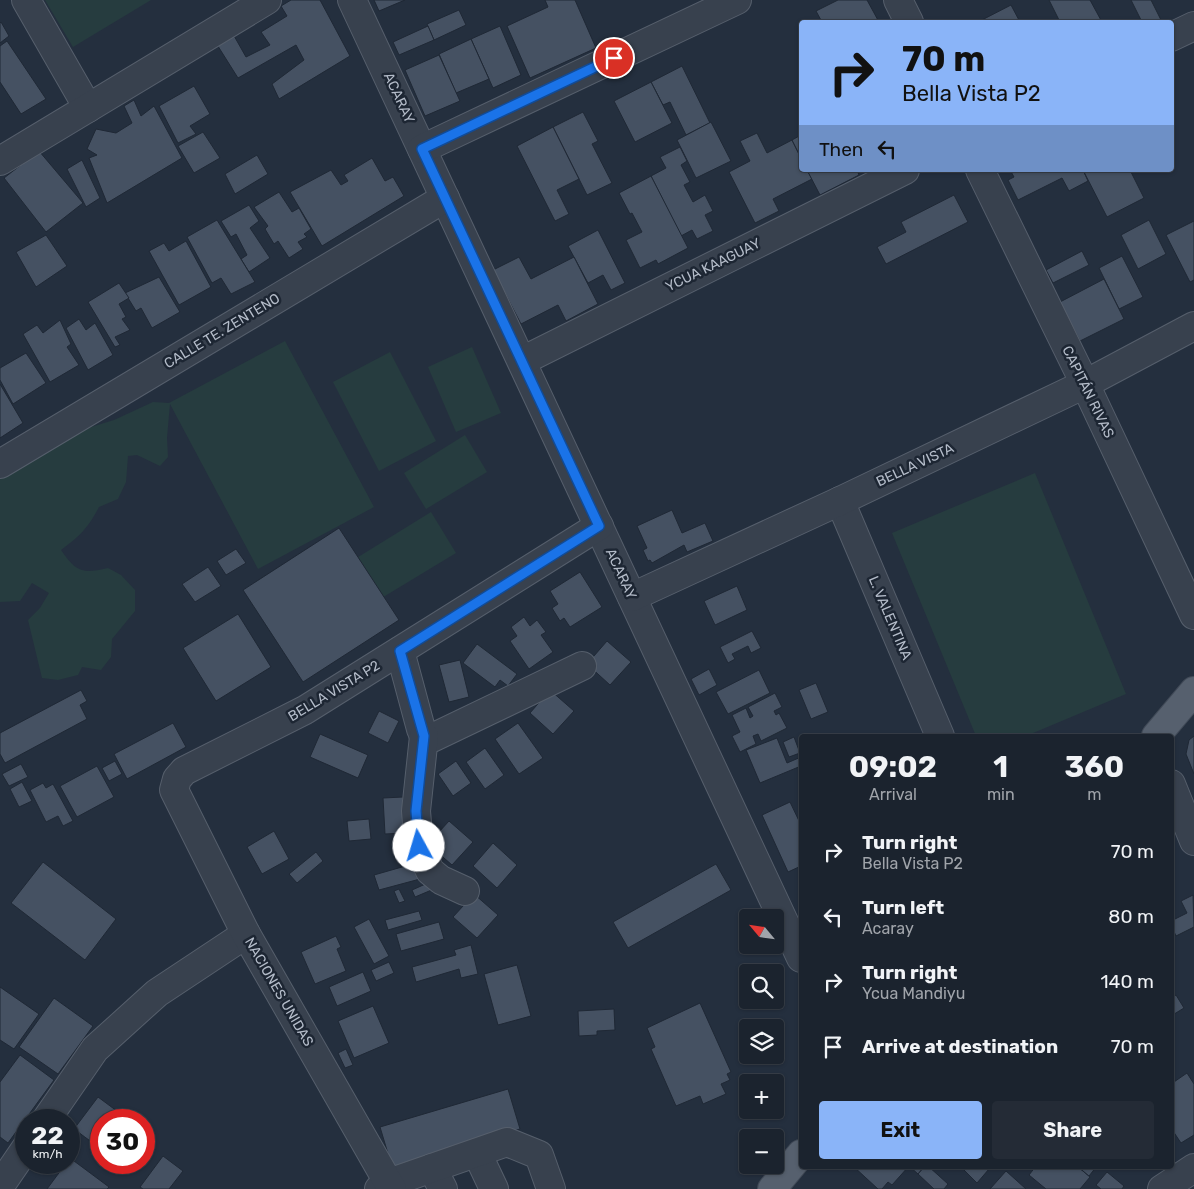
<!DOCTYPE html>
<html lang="en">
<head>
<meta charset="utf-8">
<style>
  body { margin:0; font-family:Rubik,sans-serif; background:#242b36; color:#f1f3f6; height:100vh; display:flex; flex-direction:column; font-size:19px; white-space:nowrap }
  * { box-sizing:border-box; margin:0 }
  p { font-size:16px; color:#a0a4aa }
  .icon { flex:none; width:28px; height:28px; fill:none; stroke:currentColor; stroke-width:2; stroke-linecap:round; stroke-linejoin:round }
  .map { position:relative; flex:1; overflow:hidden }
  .sheet { position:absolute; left:799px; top:734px; width:375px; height:435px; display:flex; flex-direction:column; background:#1b232e; border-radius:5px; box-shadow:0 1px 4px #0004,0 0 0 1px #39404a }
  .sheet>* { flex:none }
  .hud { position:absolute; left:799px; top:20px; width:375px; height:152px; border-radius:5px; box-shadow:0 1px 4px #0004,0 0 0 1px #39404a; background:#8ab4f8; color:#111; overflow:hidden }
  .needle { width:32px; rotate:299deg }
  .fabs { position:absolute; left:739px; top:909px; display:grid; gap:10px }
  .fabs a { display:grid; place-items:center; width:45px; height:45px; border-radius:5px; background:#1b232e; box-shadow:0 1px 4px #0004,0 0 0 1px #39404a; font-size:25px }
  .speed { position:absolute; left:15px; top:1109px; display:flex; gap:10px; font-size:25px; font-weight:700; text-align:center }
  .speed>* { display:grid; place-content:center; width:65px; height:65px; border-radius:50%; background:#1b232e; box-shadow:0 1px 4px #0004,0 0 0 1px #39404a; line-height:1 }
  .speed small { font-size:12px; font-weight:400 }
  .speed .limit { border:8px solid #d22; background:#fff; color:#111 }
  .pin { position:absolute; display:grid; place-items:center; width:42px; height:42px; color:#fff; margin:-21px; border:2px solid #fff; border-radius:50%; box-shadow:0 1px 5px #0007 }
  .me { position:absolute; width:55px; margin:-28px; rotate:354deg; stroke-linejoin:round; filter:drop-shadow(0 0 4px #0008) }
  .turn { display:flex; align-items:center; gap:18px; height:105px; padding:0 20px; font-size:22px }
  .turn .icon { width:65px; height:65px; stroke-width:2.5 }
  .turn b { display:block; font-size:35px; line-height:42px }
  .then { display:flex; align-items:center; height:48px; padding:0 20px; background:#0003; gap:10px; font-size:19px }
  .eta { display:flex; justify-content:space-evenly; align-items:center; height:85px; text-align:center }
  .eta b { font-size:30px; font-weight:700; line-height:35px }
  .cta { display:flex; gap:10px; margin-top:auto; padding:10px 20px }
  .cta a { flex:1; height:58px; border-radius:5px; background:#8ab4f8; color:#111; font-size:20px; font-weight:700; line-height:58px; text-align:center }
  .cta a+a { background:#242b36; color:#f1f3f6 }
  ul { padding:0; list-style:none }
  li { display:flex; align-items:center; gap:15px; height:65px; padding:0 20px }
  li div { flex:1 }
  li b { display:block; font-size:19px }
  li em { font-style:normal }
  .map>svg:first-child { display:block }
</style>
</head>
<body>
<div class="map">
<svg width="1194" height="1189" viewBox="0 0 1194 1189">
  <rect width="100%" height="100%" fill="#242f3e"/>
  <g fill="#263c3f">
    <polygon points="45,0 151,0 73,47"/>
    <path d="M 285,341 L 374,507 L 258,569 L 170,404 L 167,438 L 168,457 L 160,466 L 137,455 L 128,456 L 126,482 L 118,499 L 99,507 C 88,528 80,536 61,550 C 76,572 82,574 108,568 L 121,575 L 135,590 L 135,611 L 112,639 L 111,657 L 101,670 L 82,667 L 78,675 L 58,680 L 42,678 L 28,620 L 40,608 L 49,593 L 32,583 L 20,601 L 0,602 L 0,479 L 20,460 L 56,445 L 88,428 L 114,420 L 153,402 L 169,403 Z"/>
    <polygon points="472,347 501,413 456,432 428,367"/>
    <polygon points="390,352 436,441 379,471 333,382"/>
    <polygon points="465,435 487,472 426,509 404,473"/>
    <polygon points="1035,473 1126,694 1026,736 976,736 892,533"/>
    <polygon points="431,512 456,553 380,599 355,559"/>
  </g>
  <g fill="#455162" stroke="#1f2835">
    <polygon points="291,0 320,0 350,56 279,99 272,84 304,60 296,45 238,78 216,43 233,34 246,57 270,45 261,32 287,16 281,6"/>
    <polygon points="374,0 405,0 379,11"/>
    <polygon points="545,0 575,0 596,48 530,78 507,26 548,7"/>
    <polygon points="838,0 867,0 879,22 822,22 816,11"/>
    <polygon points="1049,0 1090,0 1102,22 1060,22"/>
    <polygon points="1131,0 1151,0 1161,20 1156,22 1142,22"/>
    <polygon points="1011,5 1020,22 978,22"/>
    <polygon points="459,10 466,25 434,40 427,24"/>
    <polygon points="1,22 9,36 0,43 0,23"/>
    <polygon points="428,26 434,40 399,55 393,42"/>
    <polygon points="500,26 521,75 493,88 471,39"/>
    <polygon points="471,39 489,79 456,93 439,54"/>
    <polygon points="7,41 46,99 21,114 0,82 0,46"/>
    <polygon points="439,55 460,101 425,116 405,70"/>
    <polygon points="682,66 710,123 686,135 670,102 663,105 651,82"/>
    <polygon points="651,82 672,123 635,142 614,101"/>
    <polygon points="194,86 210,114 190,126 196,134 178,143 159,106"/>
    <polygon points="134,100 141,116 154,106 182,158 107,203 89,158 97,155 87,149 96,129 116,133 132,123 124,106"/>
    <polygon points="583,112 598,141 592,144 612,183 587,195 553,127"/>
    <polygon points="711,122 731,161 696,178 677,140"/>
    <polygon points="553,127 579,179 557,190 569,214 555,221 517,146"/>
    <polygon points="203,132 220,158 194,173 178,146"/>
    <polygon points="757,133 767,153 792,140 801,158 801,170 807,170 812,179 773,199 779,211 755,223 729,172 750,161 740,141"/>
    <polygon points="801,135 801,158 792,140"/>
    <polygon points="680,147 687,161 681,165 690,182 684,185 693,202 705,195 713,211 705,215 713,231 697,239 692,230 681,236 651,176 666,168 660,157"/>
    <polygon points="39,151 83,203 46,232 4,178"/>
    <polygon points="257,155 268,174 235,194 225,174"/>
    <polygon points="372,158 385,181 393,177 404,196 322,246 290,192 331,170 341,185 348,181 344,175"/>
    <polygon points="82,160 100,198 86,207 67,169"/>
    <polygon points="807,170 857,170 859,175 820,195"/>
    <polygon points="1010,170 1083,170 1088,181 1069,191 1062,178 1018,200 1008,180 1014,177"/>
    <polygon points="1083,170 1130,170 1144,198 1107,217"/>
    <polygon points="651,176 688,248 658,264 656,260 640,268 626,240 642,232 632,213 630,214 619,193"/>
    <polygon points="279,192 292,212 299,208 311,229 304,234 307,237 298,242 303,249 289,258 278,241 274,244 265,229 268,226 254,207"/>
    <polygon points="954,195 968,222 886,264 877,247 906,232 901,222"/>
    <polygon points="249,205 259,221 250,228 270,258 249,272 241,259 247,255 236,234 231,237 221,221"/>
    <polygon points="217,220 255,282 231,294 221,278 212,283 187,237"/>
    <polygon points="1149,220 1166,254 1138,269 1121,235"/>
    <polygon points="1194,221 1194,280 1190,282 1166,235"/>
    <polygon points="598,230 625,283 611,290 603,275 588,283 568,246"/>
    <polygon points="46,235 67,266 36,287 16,252"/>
    <polygon points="186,241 211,287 179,305 149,251 164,243 169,251"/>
    <polygon points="1082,251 1089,265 1053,283 1046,270"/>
    <polygon points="1122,256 1143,297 1119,309 1099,268"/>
    <polygon points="519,257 531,279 574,257 598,304 566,321 558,305 521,324 493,270"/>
    <polygon points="159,277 180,312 152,328 141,308 136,311 125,293"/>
    <polygon points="1104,279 1124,319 1080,341 1060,302"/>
    <polygon points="119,283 129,298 119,304 126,317 122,319 130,330 115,337 120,345 115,347 88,302"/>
    <polygon points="79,319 86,330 95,323 113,355 88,370 66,328"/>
    <polygon points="60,320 71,344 67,347 79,365 50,382 23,334 37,325 43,333"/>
    <polygon points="26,353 46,383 13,404 0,380 0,368"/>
    <polygon points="0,384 23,423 0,438"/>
    <polygon points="672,510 682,533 705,523 713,541 687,552 684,545 652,563 650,560 648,561 643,550 647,548 637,526"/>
    <polygon points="339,528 399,620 303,682 243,590"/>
    <polygon points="236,549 246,563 226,575 217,561"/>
    <polygon points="208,567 221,586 195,602 182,584"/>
    <polygon points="580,572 602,607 570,627 564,618 560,621 552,608 558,604 550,591"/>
    <polygon points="737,586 747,610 715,625 704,601"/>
    <polygon points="238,614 271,667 216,701 183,648"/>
    <polygon points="524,617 530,626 537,620 546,632 541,635 553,652 529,669 510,641 517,636 511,627"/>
    <polygon points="752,631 761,648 751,653 748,646 732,654 735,659 728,663 720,647"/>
    <polygon points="607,641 631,662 610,685 587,664"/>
    <polygon points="477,644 517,674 508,686 500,680 495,687 463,663"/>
    <polygon points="460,660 469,697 449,702 439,665"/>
    <polygon points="709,669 717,685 699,695 691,679"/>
    <polygon points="759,670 770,693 728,714 716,692"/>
    <polygon points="816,683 828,712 811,719 799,690"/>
    <polygon points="81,690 87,701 80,705 87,719 5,763 0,754 0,733"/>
    <polygon points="550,690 574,711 553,734 530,713"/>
    <polygon points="775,693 782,707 774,711 776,715 779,713 787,728 761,741 758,734 753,736 756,744 740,752 732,736 740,732 732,715 746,708 750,718 753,716 748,707"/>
    <polygon points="379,711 399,721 388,743 368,733"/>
    <polygon points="173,723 186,747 127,779 114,754"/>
    <polygon points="518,723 543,758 519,774 495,739"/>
    <polygon points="320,734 368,755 358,778 310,757"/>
    <polygon points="1194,736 1194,774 1186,754 1189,740"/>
    <polygon points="794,737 800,753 789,757 783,742"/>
    <polygon points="777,738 787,763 801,757 801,766 760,783 746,750"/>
    <polygon points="485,748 504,775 485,789 466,762"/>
    <polygon points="115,761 122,774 109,781 102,768"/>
    <polygon points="456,761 471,783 453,796 438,774"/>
    <polygon points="21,764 28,777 9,786 2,774"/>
    <polygon points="97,766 114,797 77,817 60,786"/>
    <polygon points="22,782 32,801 19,807 10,789"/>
    <polygon points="43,783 46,788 53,784 73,821 63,826 58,816 46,822 30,790"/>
    <polygon points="403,797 405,833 385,834 383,798"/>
    <polygon points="790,802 801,825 801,866 788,872 762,815"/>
    <polygon points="369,819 371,839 349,841 347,821"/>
    <polygon points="449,821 473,842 452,865 428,844"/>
    <polygon points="274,831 289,859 262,874 247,847"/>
    <polygon points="493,843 517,865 497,888 473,866"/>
    <polygon points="316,852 323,861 297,883 289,874"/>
    <polygon points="43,862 116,919 85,960 11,903"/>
    <polygon points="416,863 420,879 379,890 374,875"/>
    <polygon points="716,864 731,890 628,948 613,922"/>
    <polygon points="430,882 434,889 415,897 412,890"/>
    <polygon points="399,889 405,901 399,903 394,891"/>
    <polygon points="474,894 498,915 477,938 453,917"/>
    <polygon points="1193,895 1194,927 1176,936 1171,925 1171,921 1187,913 1181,901"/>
    <polygon points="419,911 422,920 388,930 385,920"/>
    <polygon points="369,919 389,956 374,964 354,927"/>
    <polygon points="439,922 444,939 401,951 396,934"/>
    <polygon points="336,936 341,947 337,949 346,971 315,984 301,952"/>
    <polygon points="471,945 478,974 461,978 459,969 416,982 412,967 456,955 454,950"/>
    <polygon points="389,962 394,973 376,981 371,970"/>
    <polygon points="517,965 531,1016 498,1025 484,974"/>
    <polygon points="363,972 371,991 337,1006 329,987"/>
    <polygon points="0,987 39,1014 14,1049 0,1040"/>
    <polygon points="1176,995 1184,1008 1171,1016 1171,998"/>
    <polygon points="54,998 93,1026 58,1074 19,1047"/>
    <polygon points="700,1003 731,1072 727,1074 730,1080 721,1084 726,1094 703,1104 700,1096 676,1106 651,1049 655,1047 647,1028"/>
    <polygon points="373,1006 389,1043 354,1058 338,1021"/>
    <polygon points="614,1009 615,1030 597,1031 597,1035 579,1036 578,1011"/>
    <polygon points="346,1049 353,1065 345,1068 338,1053"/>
    <polygon points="20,1055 54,1080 8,1143 0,1137 0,1082"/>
    <polygon points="1187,1073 1194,1084 1194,1135 1181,1143 1171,1128 1171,1084"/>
    <polygon points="508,1089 520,1129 392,1167 380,1127"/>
    <polygon points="98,1097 129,1120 101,1120 101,1149 74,1129"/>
    <polygon points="163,1156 183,1171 169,1189 143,1189 140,1187"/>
    <polygon points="70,1158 109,1187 107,1189 47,1189 67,1162 69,1162"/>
    <polygon points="853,1166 909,1166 892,1185 888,1182 882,1189 878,1189"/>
    <polygon points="909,1166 925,1166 918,1174"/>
    <polygon points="925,1166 928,1166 948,1184 944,1189 934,1189 918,1174"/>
    <polygon points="968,1166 986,1166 989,1169 977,1183 964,1170"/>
    <polygon points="1036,1166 1077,1166 1090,1177 1080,1189 1046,1189 1029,1175"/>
    <polygon points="1077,1166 1097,1166 1089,1176"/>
    <polygon points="1006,1171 1026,1189 990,1189"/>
    <polygon points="1107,1172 1124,1186 1122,1189 1101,1189 1096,1185"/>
  </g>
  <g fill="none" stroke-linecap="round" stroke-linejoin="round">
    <g stroke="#565f6c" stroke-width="30">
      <g id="minor">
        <polyline points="26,0 88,108"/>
        <polyline points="352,0 801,958"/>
        <polyline points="898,0 909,22"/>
        <polyline points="1171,37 1194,26"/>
        <polyline points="422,149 737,0"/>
        <polyline points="0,161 267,0"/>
        <polyline points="980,170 1085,384 1194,615"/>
        <polyline points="522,361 905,170"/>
        <polyline points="0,464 445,198"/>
        <polyline points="840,501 940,736"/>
        <polyline points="632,597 840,501 1085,384 1194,326"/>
        <polyline points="400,651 421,729 424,736 432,738 582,666"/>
        <polyline points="424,736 416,811 419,846 430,871 441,880 465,891"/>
        <polyline points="1171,784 1194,841"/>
        <polyline points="46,1120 95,1049 157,993 246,934"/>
        <polyline points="477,1153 494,1189"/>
        <polyline points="432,1168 443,1189"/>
        <polyline points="0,1186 26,1148"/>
        <polyline points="379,1189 389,1183 507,1142 539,1155 551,1189"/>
        <polyline points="392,1189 246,934 174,790 177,779 184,771 305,710 599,526"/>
        <polyline points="1162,1189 1194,1168"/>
      </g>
    </g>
    <g stroke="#414a57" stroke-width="30">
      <g id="major">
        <polyline points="1156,736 1194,691"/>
        <polyline points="772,1189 801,1154"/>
      </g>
    </g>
    <use href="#minor" stroke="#38414e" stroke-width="28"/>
    <use href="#major" stroke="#56606e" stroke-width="28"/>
  </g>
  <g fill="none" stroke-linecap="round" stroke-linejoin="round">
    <g stroke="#114b97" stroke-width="12">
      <polyline id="route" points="419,846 416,811 424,736 400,651 599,526 422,149 614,58"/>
    </g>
    <use href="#route" stroke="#1a73e8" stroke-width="9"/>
  </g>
  <g text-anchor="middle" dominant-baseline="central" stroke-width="5" stroke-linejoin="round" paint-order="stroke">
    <g font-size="14" fill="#b4bcc9" stroke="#1d2633">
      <text transform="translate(399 98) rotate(65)">ACARAY</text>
      <text transform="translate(713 265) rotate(-26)">YCUA KAAGUAY</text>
      <text transform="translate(222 331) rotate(-31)">CALLE TE. ZENTENO</text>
      <text transform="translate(1088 392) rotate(64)">CAPITÁN RIVAS</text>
      <text transform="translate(915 465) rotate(-25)">BELLA VISTA</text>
      <text transform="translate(621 574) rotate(65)">ACARAY</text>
      <text transform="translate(890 618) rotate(67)">L. VALENTINA</text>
      <text transform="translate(334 691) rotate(-31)">BELLA VISTA P2</text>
      <text transform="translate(279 992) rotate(60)">NACIONES UNIDAS</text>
    </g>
  </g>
</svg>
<div class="fabs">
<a><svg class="needle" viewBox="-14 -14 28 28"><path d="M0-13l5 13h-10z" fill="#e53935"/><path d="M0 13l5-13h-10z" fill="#a0a4aa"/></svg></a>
<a><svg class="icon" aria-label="search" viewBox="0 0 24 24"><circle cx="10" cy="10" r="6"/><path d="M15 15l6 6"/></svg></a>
<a><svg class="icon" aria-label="layers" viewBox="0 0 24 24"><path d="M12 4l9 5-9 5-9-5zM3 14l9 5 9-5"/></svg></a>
<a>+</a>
<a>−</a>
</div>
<div class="speed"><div>22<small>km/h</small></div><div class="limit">30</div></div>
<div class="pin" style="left:614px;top:58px;background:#d93025"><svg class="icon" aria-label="arrive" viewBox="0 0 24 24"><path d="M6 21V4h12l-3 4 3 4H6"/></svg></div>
<svg class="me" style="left:419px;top:846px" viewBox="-20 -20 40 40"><circle r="19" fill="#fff"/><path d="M0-13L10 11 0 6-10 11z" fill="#1a73e8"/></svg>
<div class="hud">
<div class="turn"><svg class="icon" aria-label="right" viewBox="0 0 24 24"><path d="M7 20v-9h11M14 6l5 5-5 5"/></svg><div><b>70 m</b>Bella Vista P2</div></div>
<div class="then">Then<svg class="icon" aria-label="left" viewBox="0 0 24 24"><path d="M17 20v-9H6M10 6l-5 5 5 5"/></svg></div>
</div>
<section class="sheet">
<div class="eta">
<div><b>09:02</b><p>Arrival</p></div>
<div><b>1</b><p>min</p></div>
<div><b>360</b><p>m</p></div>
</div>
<ul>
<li><svg class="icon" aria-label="right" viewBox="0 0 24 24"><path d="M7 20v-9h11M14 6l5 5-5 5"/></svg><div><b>Turn right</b><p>Bella Vista P2</p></div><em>70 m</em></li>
<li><svg class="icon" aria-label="left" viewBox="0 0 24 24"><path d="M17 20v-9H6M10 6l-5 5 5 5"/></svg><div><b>Turn left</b><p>Acaray</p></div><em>80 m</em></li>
<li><svg class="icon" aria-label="right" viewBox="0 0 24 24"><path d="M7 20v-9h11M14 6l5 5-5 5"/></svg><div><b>Turn right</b><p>Ycua Mandiyu</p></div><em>140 m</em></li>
<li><svg class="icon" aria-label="arrive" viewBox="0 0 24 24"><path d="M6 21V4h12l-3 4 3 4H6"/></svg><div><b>Arrive at destination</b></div><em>70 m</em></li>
</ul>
<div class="cta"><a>Exit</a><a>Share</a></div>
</section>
</div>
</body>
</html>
